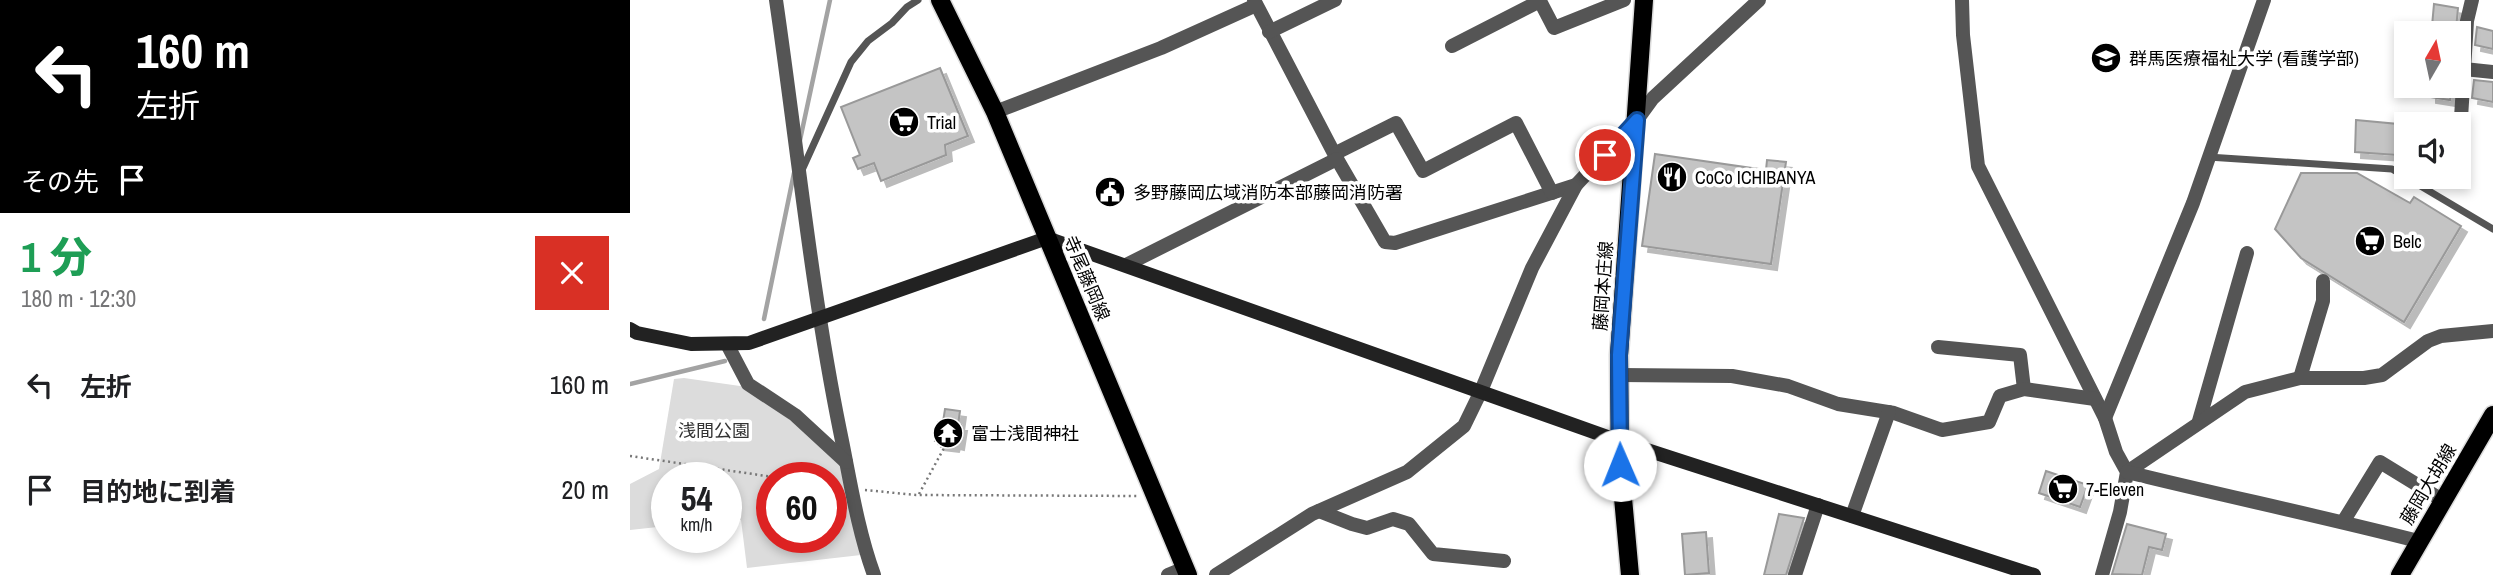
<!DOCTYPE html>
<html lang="ja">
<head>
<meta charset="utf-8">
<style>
  body { margin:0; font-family:"Archivo Narrow","Noto Sans JP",sans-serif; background:#f2f2f2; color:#202124; height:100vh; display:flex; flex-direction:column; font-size:26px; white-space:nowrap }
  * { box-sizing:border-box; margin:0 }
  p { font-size:23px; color:#757577 }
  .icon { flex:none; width:38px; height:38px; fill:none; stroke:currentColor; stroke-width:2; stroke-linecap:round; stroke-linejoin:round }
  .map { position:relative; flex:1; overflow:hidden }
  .panel { display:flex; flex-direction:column; background:#fff; width:630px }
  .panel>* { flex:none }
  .guide { background:#000; color:#fff; overflow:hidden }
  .needle { width:46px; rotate:9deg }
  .fabs { position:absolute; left:1764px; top:21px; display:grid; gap:14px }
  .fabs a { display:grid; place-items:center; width:77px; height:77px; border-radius:0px; background:#fff; box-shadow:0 4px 10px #0003; font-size:35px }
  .speed { position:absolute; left:21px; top:462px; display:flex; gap:14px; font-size:35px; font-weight:700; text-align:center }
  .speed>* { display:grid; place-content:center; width:91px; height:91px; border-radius:50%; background:#fff; box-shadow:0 4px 10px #0003; line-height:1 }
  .speed small { font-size:18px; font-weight:400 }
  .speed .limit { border:10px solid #d22; background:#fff; color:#111 }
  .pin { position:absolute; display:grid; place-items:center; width:60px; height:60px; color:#fff; margin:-30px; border:4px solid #fff; border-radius:50%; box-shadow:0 2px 7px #0007 }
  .me { position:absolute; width:77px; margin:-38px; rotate:359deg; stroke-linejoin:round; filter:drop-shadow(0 0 5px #0008) }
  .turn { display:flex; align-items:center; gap:24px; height:147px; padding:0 21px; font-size:32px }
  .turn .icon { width:91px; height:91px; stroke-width:2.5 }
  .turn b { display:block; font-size:49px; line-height:60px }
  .then { display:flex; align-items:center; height:66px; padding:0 21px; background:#0003; gap:14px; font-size:26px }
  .round { display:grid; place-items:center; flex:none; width:74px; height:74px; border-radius:0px; background:#f2f2f2 }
  .headline { display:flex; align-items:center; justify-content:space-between; height:119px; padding:0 21px }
  h1 { font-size:42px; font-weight:800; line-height:52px; color:#1e9e55 }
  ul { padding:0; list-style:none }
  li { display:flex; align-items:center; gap:21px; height:105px; padding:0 21px }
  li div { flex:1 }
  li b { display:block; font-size:26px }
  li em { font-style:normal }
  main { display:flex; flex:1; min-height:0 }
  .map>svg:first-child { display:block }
</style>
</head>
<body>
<main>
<section class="panel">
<div class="guide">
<div class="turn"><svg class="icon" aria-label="left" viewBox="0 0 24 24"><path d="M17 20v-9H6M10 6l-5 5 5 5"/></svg><div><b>160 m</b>左折</div></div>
<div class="then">その先<svg class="icon" aria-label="arrive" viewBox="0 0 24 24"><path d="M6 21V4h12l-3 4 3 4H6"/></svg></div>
</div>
<div class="headline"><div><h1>1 分</h1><p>180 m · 12:30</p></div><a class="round" style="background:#d93025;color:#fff"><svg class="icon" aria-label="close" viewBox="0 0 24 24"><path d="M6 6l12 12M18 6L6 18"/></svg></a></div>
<ul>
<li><svg class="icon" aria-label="left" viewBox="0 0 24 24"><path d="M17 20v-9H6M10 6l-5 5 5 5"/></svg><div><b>左折</b></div><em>160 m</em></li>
<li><svg class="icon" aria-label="arrive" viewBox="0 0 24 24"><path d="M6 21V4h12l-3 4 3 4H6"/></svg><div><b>目的地に到着</b></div><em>20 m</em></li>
</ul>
</section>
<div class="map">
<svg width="1863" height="575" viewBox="0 0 1863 575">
  <defs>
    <filter id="shadow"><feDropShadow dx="6" dy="6" stdDeviation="0" flood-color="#0004"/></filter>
  </defs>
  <rect width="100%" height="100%" fill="#fff"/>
  <path fill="#dcdcdc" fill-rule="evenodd" d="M 54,378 L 117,387 L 164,423 L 211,466 L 231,555 L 117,568 L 111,520 L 96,521 L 96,478 L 37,478 L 37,526 L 0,530 L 0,484 L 29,469 L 44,379 ZM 142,478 L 201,478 L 201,537 L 142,537 Z"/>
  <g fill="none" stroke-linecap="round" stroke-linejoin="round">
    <g stroke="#a3a3a3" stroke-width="4.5">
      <polyline points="170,140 200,0"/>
      <polyline points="134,319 164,173"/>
      <polyline points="0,384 95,361"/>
    </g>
  </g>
  <g fill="#c4c4c4" stroke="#999" stroke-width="2" filter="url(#shadow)">
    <polygon points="1804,4 1828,8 1826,29 1802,26"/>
    <polygon points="1847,27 1863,31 1863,49 1845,45"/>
    <polygon points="310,68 338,136 315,145 316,155 251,181 244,163 228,169 223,158 230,155 211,107"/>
    <polygon points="1844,80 1863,82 1863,102 1842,98"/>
    <polygon points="1800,86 1823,86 1820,100 1800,97"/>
    <polygon points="1726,120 1768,124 1767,155 1725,152"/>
    <polygon points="1025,154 1136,170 1137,160 1156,162 1141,264 1012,246"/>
    <polygon points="1671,173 1727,173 1780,203 1784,197 1831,226 1774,322 1671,258 1645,229"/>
    <polygon points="315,409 330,411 328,425 331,425 328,444 324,443 323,446 308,444 308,441 305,441 308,422 313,422"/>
    <polygon points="1416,471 1458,485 1450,507 1409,493"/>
    <polygon points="1149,514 1174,518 1156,575 1134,575"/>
    <polygon points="1497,524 1536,534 1532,550 1519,547 1512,575 1482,574"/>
    <polygon points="1076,532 1079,573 1055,575 1052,534"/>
  </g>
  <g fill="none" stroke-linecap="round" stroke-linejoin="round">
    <g stroke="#dbdbdb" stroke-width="21">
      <g id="primary">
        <polyline points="310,0 365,112 558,575"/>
        <polyline points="1000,575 990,465 989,355 1014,0"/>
        <polyline points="1770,575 1863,415"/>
      </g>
    </g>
    <g stroke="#777" stroke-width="2.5" stroke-dasharray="2 3.5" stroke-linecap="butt">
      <polyline points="0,456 150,478"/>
      <polyline points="235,490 286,495 508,496"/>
      <polyline points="289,494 314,448"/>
    </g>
    <g stroke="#555" stroke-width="7">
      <polyline points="1578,157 1762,169 1863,229"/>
      <polyline points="172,170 221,62 238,41 262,23 277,7 288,0"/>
    </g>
    <g stroke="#555" stroke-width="14">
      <path d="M 146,0 C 167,144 181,288 210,431 C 220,479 227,528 244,575"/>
      <polyline points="624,0 707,159 755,242 765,243 946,185"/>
      <polyline points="1332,0 1333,35 1348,166 1475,418 1486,452 1497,472 1490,512 1472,575"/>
      <polyline points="639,32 705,0"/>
      <polyline points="822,46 910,1 924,28 994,0"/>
      <polyline points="1834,69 1863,72"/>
      <polyline points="365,112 531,48 626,5"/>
      <polyline points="1831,118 1837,21 1842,0"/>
      <polyline points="706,153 766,123 793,171 886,123 922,193"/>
      <polyline points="496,265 707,159"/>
      <polyline points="97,344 118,384 165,415 216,462"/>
      <polyline points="1308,347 1390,355 1394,389"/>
      <polyline points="990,375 1102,376 1158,386 1208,404 1264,413 1312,430 1359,422 1370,396 1394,389 1465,399"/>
      <polyline points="1670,378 1693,301 1693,281"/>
      <polyline points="1475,418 1563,203 1634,0"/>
      <polyline points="1569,421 1617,253"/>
      <polyline points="1497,472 1615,392 1670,378 1734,378 1752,375 1798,341 1811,336 1863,331"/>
      <path d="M 1497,472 C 1594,496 1691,516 1788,541"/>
      <polyline points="689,511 722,524 737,528 763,519 779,524 803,554 874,561"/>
      <polyline points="1222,516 1259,412"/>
      <polyline points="1713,522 1750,462 1812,500"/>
      <polyline points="538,575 555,568"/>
      <polyline points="586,575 682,514 777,472 834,426 851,391 902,268 946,185 1007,120 1023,98 1129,0"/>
      <polyline points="1165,575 1188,505"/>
    </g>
    <polyline stroke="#222" stroke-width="14" points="0,329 7,333 61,344 119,343 417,238 989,441 1404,575"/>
    <use href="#primary" stroke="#000" stroke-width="18"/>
  </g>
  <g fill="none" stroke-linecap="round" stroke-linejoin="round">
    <g stroke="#114b97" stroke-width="18">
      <polyline id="route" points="975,155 1007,120 989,355 990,465"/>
    </g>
    <use href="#route" stroke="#1a73e8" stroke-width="12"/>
  </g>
  <defs>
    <g id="university-disc" transform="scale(1.575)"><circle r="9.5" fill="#000" stroke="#fff"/><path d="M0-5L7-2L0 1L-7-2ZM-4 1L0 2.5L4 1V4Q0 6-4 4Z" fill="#fff"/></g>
    <g id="supermarket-disc" transform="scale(1.575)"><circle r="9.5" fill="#000" stroke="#fff"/><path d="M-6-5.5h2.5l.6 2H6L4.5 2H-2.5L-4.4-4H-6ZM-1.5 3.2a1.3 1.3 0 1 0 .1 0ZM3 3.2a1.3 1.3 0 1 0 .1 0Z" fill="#fff"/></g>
    <g id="restaurant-disc" transform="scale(1.575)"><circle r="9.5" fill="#000" stroke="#fff"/><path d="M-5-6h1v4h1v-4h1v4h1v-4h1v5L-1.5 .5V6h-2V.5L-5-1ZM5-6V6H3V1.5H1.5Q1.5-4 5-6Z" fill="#fff"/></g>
    <g id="civic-disc" transform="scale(1.575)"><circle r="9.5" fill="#000" stroke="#fff"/><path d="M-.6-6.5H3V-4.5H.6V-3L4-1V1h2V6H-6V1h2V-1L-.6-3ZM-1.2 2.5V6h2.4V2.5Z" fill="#fff"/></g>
    <g id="temple-disc" transform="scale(1.575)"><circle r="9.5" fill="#000" stroke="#fff"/><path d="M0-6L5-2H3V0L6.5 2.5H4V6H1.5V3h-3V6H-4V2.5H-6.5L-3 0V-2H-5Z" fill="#fff"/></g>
  </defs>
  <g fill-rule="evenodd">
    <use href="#university-disc" x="1476" y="58"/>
    <use href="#supermarket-disc" x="274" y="122"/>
    <use href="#restaurant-disc" x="1042" y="177"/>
    <use href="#civic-disc" x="480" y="192"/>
    <use href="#supermarket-disc" x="1740" y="241"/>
    <use href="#temple-disc" x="318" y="433"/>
    <use href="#supermarket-disc" x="1433" y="489"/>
  </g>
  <g text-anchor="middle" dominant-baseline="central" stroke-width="7" stroke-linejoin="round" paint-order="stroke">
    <g font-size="18" fill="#000" stroke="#fff" text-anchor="start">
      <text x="1499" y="58">群馬医療福祉大学 (看護学部)</text>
      <text x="297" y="122">Trial</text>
      <text x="1065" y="177">CoCo ICHIBANYA</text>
      <text x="503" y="192">多野藤岡広域消防本部藤岡消防署</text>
      <text x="1763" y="241">Belc</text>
      <text x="341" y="433">富士浅間神社</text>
      <text x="1456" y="489">7-Eleven</text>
    </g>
    <g font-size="18" fill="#000" stroke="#fff">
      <text transform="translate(457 278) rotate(67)">寺尾藤岡線</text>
      <text transform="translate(973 286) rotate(-86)">藤岡本庄線</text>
      <text transform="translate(1798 484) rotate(-59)">藤岡大胡線</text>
    </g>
    <g font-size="18" fill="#333" stroke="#fff">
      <text x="84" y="430">浅間公園</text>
    </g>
  </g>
</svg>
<div class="fabs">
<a><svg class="needle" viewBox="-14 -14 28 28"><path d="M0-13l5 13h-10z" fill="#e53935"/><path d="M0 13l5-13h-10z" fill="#757577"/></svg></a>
<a><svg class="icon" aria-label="sound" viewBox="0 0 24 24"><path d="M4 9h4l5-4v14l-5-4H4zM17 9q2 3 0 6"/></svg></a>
</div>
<div class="speed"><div>54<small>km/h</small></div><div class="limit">60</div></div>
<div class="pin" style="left:975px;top:155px;background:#d93025"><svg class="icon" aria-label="arrive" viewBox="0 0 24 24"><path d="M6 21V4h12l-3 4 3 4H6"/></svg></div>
<svg class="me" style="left:990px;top:465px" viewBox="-20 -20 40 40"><circle r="19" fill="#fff"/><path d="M0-13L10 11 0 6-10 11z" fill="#1a73e8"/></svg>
</div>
</main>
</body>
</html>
